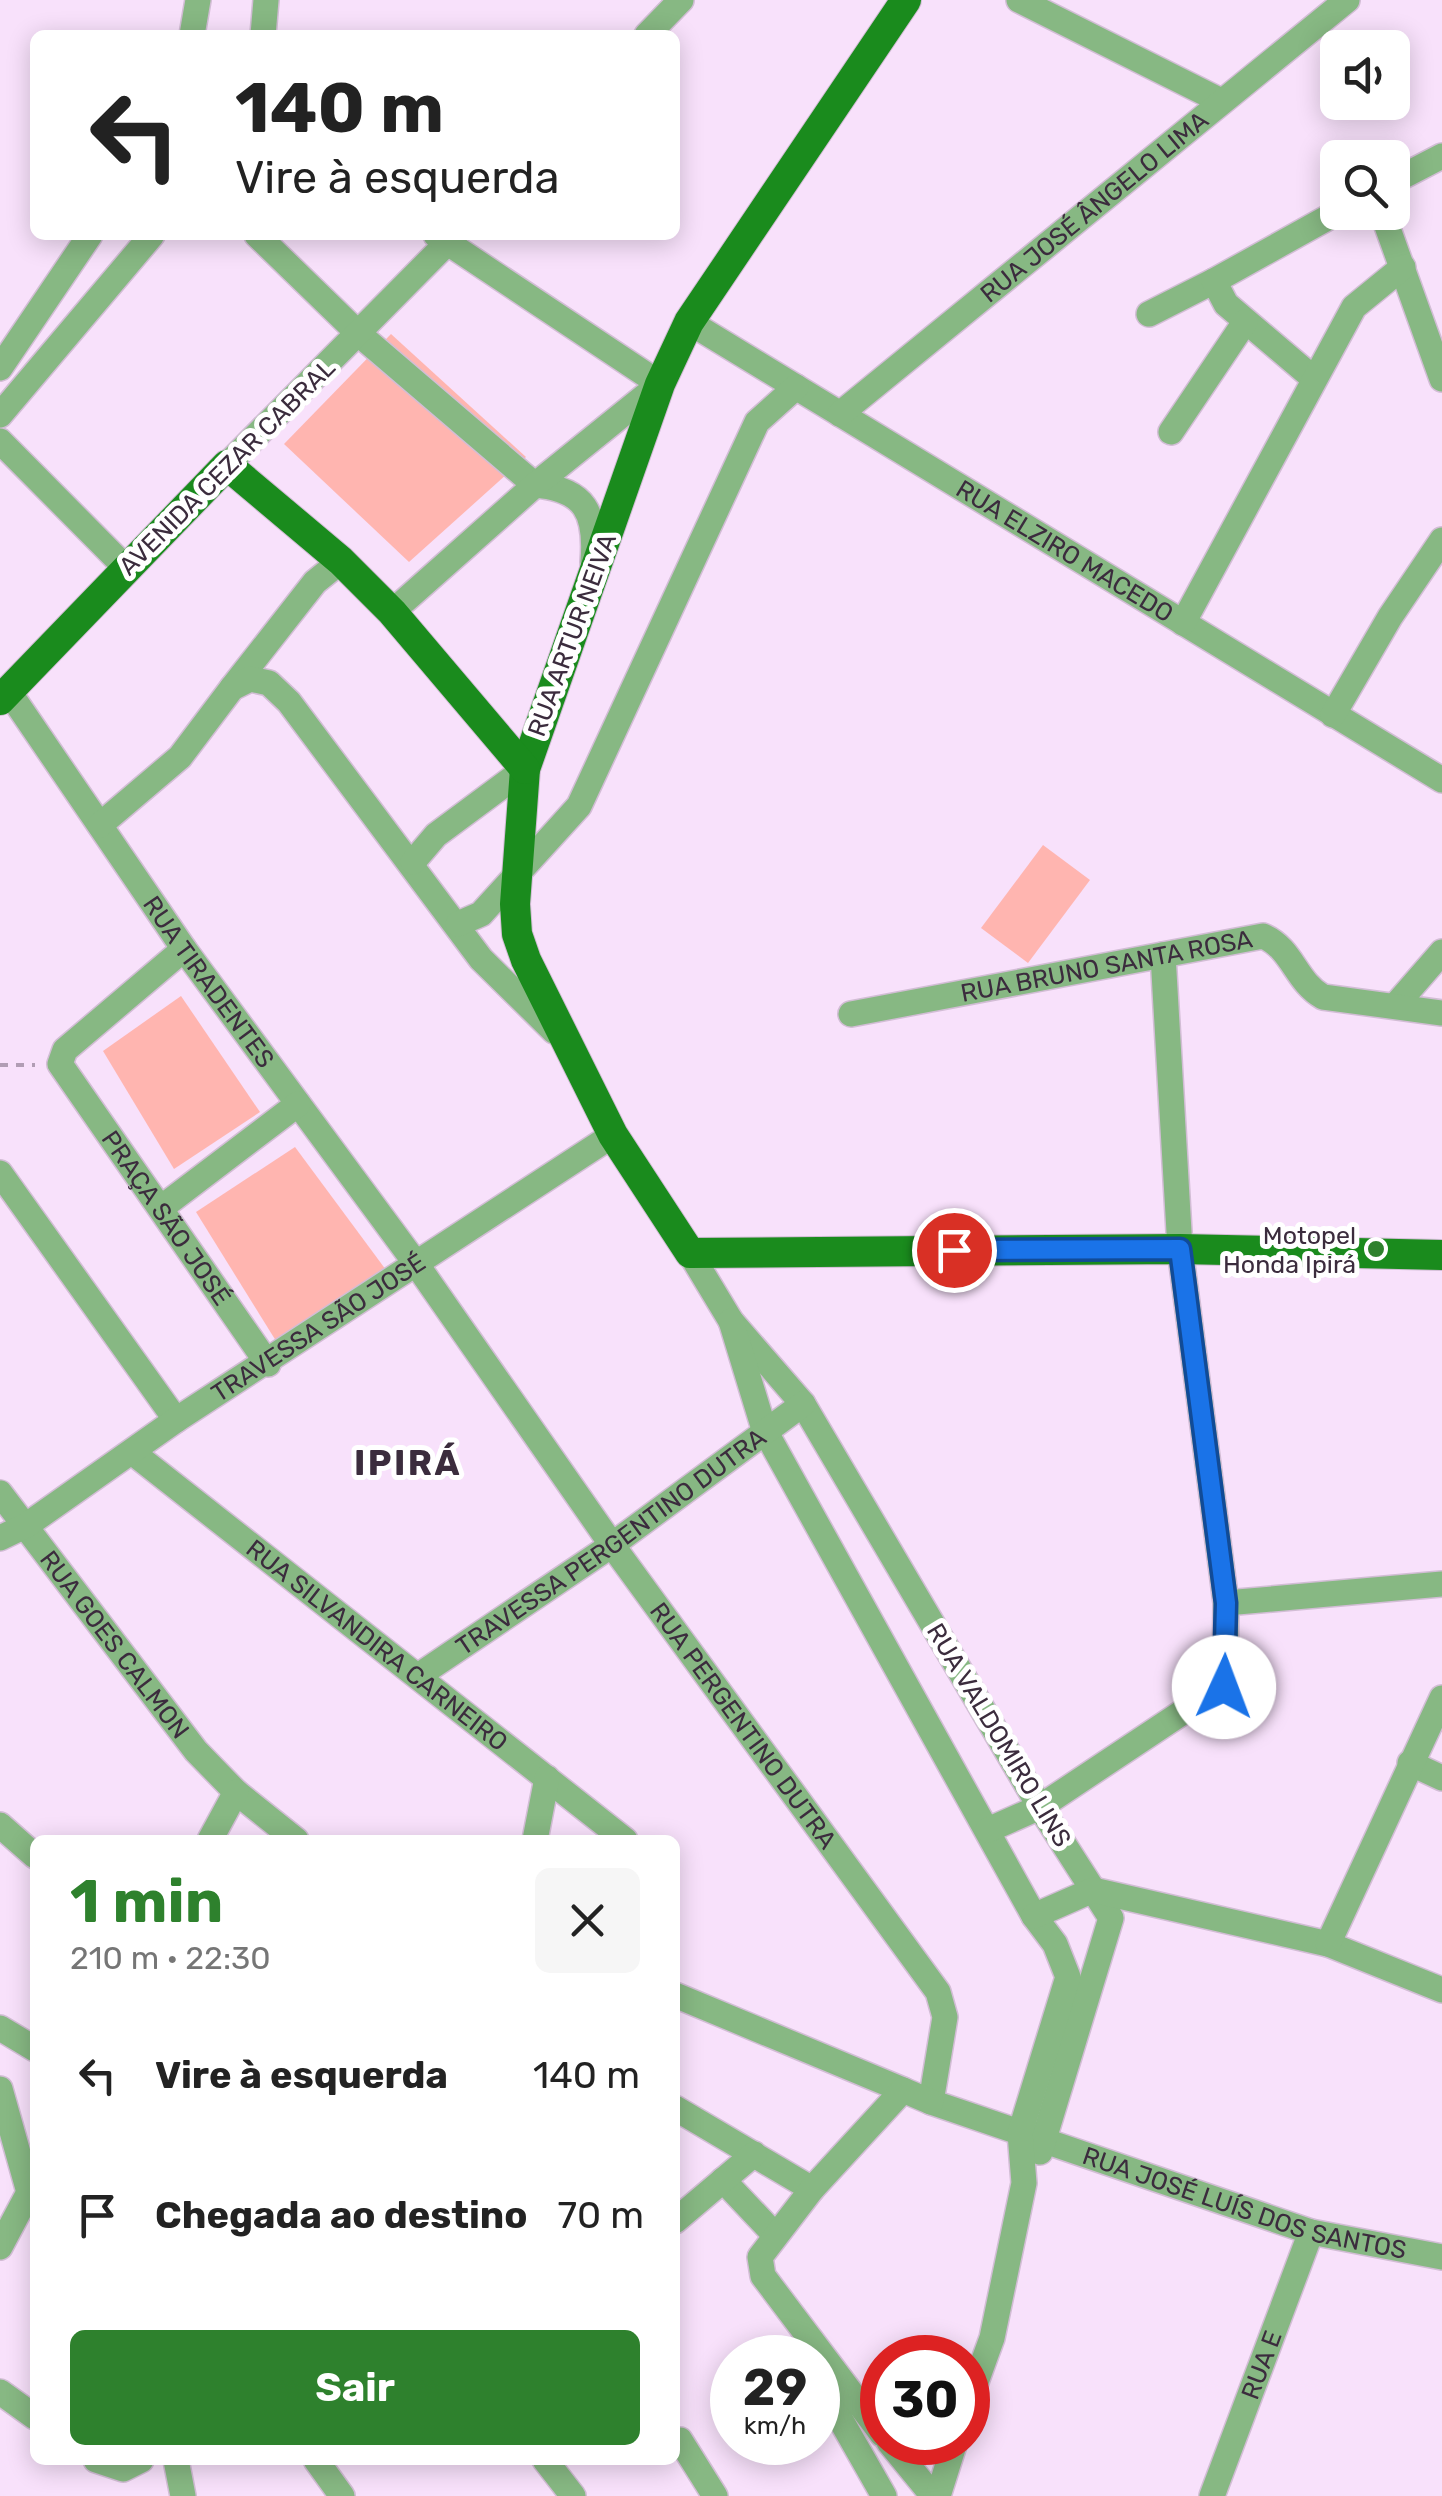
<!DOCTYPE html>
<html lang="pt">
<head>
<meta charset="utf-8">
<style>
  body { margin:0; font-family:Rubik,sans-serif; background:#f6f6f6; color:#222; height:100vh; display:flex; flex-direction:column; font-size:38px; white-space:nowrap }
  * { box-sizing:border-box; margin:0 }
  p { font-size:32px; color:#767676 }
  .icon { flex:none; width:55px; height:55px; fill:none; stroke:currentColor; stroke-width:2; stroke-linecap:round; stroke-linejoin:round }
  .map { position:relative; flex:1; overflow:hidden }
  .sheet { position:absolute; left:30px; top:1835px; width:650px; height:630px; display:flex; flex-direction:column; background:#fff; border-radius:15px; box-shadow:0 5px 25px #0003 }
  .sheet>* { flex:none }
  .guide { position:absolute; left:30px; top:30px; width:650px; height:210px; border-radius:15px; box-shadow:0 5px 25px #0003; background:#fff; color:#222; overflow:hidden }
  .buttons { position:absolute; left:1320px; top:30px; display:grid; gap:20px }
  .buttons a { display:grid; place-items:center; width:90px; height:90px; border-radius:15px; background:#fff; box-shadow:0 5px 25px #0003; font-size:50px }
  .speed { position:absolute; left:710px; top:2335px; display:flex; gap:20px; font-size:50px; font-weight:700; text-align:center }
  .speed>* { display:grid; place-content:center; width:130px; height:130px; border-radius:50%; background:#fff; box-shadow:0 5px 25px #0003; line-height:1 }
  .speed small { font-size:25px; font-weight:400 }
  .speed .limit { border:15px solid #d22; background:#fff; color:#111 }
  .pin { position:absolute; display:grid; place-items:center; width:85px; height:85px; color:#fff; margin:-42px; border:5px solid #fff; border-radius:50%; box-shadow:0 2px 10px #0007 }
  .me { position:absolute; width:110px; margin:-55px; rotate:2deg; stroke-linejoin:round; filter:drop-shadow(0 0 8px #0008) }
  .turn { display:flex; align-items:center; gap:35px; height:210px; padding:0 40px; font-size:45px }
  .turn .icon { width:130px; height:130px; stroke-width:2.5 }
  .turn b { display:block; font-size:70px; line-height:85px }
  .round { display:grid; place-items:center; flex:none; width:105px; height:105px; border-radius:15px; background:#f6f6f6 }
  .overview { display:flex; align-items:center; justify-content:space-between; height:170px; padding:0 40px }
  h1 { font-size:60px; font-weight:700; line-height:75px; color:#2e812d }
  .primary-button { display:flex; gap:20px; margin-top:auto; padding:20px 40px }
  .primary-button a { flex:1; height:115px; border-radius:15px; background:#2e812d; color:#fff; font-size:40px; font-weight:700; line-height:115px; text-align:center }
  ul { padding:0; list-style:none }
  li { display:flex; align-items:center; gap:30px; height:140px; padding:0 40px }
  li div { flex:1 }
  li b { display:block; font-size:38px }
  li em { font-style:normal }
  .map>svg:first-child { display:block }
</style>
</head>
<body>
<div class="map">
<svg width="1442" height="2496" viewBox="0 0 1442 2496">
  <rect width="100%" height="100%" fill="#f8e1fb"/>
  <g fill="#ffb5b0">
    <polygon points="391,334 526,457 409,562 284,444"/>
    <polygon points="1043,845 1090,880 1028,963 981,928"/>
    <polygon points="181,996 260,1112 174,1169 103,1051"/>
    <polygon points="295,1147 389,1274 281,1349 196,1212"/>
  </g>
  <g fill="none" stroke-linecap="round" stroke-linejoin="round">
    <g stroke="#d2bdd5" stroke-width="28">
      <g id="minor">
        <polyline points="1019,0 1219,100"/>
        <polyline points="192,35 198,0"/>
        <polyline points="263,35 266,0"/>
        <polyline points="647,35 681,0"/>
        <polyline points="1392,182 1442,156"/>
        <polyline points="1382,212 1442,379"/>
        <path d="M 257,235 L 360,335 L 535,485 C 585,489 597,513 593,562"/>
        <polyline points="1149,314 1214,281"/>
        <path id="s1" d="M 689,322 L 1442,780"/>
        <polyline points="0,368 90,235"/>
        <polyline points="1313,378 1226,304 1214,281 1338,212"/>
        <path id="s2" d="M 840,414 L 1347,0"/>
        <polyline points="0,415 152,235"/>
        <polyline points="1171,432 1245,322"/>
        <polyline points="0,441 126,568"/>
        <polyline points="227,465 455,235"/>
        <polyline points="392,612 535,485 660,384 436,235"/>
        <polyline points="1183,623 1354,307 1403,267"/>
        <polyline points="232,688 315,582 341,561"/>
        <path id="s3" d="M 9,692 L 184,949 L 417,1265 L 612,1545 L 938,1992 L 945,2017 L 931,2102 L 1311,2232 L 1442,2257"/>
        <polyline points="1333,715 1390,617 1442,540"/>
        <polyline points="100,825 180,757 232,688 250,679 269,683 289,702 481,959 554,1031"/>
        <polyline points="413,862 436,835 525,769"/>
        <polyline points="458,924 481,914 579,806 757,422 796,387"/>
        <path id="s4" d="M 184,949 L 65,1050 L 60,1064 L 268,1364"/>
        <polyline points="1395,1006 1442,952"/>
        <path id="s5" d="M 851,1014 L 1263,936 C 1293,949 1295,981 1323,997 L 1442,1013"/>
        <polyline points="0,1173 176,1420"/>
        <polyline points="161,1208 298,1104"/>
        <polyline points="690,1253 731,1321 803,1404 1040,1807 1111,1918 1040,2152"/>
        <polyline points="731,1321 764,1429 1034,1916 1055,1944 1068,1977 1020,2133 1024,2183 992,2338 968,2404"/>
        <path id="s6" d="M 132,1452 L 625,1840"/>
        <path id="s7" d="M 0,1493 L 196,1751 L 236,1792 L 296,1840"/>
        <path id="s8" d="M 0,1538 L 27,1525 L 176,1420 L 613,1135"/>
        <polyline points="1226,1603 1442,1584"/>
        <path id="s9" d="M 418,1676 L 612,1545 L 803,1404"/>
        <polyline points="1410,1763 1442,1778"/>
        <polyline points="0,1825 35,1856"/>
        <polyline points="988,1830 1040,1807 1225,1684 1226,1603 1180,1249 1163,955"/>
        <polyline points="210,1840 236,1792"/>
        <polyline points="535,1840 547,1778"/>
        <polyline points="1034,1916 1093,1890 1328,1944 1442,1990"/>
        <polyline points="1328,1944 1442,1698"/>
        <polyline points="675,1995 903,2090"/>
        <polyline points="0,2028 35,2049"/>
        <polyline points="0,2089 29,2192"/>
        <polyline points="675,2108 812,2189"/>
        <polyline points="723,2180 775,2235"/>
        <polyline points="675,2221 754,2154"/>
        <polyline points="0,2247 35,2181"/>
        <polyline points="818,2380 884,2496"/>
        <polyline points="0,2392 35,2417"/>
        <polyline points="882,2434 763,2276 760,2257 812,2189 903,2090 931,2102"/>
        <polyline points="680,2440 715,2496"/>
        <polyline points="889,2442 933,2496"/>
        <polyline points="96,2460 123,2469 141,2460"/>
        <polyline points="176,2460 183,2496"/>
        <polyline points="316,2460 342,2496"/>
        <polyline points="545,2460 573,2496"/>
        <polyline points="938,2496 955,2442"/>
        <path id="s10" d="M 1212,2496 L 1311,2232"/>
      </g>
    </g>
    <g stroke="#d2bdd5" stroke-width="32">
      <g id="major">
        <polyline points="906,0 689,322 660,384 525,769 515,904 517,934 526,960 613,1135 690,1253 1180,1249 1442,1255"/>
        <polyline points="0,700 227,465 341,561 392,612 525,769"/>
      </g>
    </g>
    <polyline stroke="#b19db4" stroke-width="4" stroke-dasharray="8 8" stroke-linecap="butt" points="0,1065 35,1065"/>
    <use href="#minor" stroke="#87b883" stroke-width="25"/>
    <use href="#major" stroke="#1a8b1d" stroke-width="30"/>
  </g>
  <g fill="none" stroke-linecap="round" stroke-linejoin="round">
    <g stroke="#114b97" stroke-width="25">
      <polyline id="route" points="954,1250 1180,1249 1226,1603 1224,1687"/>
    </g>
    <use href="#route" stroke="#1a73e8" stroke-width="18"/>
  </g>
  <circle fill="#2e812d" stroke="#fff" stroke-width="4" cx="1376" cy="1249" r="10"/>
  <g text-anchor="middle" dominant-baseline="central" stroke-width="10" stroke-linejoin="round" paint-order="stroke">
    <g font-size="25" fill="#3b2c3d" stroke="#fff">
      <text stroke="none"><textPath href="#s2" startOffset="328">RUA JOSÉ ÂNGELO LIMA</textPath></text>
      <text transform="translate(227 467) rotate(-45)">AVENIDA CEZAR CABRAL</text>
      <text stroke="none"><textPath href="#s1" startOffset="440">RUA ELZIRO MACEDO</textPath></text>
      <text transform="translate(572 635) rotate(-70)">RUA ARTUR NEIVA</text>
      <text stroke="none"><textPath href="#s5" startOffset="260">RUA BRUNO SANTA ROSA</textPath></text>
      <text stroke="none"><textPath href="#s3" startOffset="352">RUA TIRADENTES</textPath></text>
      <text stroke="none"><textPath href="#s4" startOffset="358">PRAÇA SÃO JOSÉ</textPath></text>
      <text stroke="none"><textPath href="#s8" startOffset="382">TRAVESSA SÃO JOSÉ</textPath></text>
      <text stroke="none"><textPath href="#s9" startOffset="235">TRAVESSA PERGENTINO DUTRA</textPath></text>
      <text stroke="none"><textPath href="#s7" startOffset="190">RUA GOES CALMON</textPath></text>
      <text stroke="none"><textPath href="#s6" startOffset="312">RUA SILVANDIRA CARNEIRO</textPath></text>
      <text stroke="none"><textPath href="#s3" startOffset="1268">RUA PERGENTINO DUTRA</textPath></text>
      <text transform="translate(999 1735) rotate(59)">RUA VALDOMIRO LINS</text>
      <text stroke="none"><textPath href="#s3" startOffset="2040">RUA JOSÉ LUÍS DOS SANTOS</textPath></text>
      <text stroke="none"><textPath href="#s10" startOffset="140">RUA E</textPath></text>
    </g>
    <g font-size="25" fill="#3b2c3d" stroke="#fff" text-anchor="end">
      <text x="1356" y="1235">Motopel<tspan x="1356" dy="29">Honda Ipirá</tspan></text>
    </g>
    <g font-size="35" font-weight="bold" letter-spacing="2.5" fill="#3b2c3d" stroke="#fff">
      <text x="408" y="1463">IPIRÁ</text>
    </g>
  </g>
</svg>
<div class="buttons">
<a><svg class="icon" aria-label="sound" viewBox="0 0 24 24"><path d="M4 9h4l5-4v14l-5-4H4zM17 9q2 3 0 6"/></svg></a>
<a><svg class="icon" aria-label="search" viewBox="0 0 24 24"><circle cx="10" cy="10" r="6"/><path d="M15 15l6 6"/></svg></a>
</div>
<div class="speed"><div>29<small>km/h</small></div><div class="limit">30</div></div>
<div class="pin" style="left:954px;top:1250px;background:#d93025"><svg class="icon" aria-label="arrive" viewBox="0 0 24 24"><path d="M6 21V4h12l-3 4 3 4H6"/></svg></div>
<svg class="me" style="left:1224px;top:1687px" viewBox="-20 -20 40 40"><circle r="19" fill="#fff"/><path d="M0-13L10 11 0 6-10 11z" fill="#1a73e8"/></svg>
<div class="guide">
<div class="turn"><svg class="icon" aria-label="left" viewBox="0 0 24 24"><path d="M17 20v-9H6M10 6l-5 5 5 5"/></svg><div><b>140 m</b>Vire à esquerda</div></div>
</div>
<section class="sheet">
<div class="overview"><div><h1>1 min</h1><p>210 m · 22:30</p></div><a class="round"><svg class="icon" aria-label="close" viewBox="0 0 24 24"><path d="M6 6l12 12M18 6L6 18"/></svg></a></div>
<ul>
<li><svg class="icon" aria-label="left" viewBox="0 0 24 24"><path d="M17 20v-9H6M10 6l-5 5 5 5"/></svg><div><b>Vire à esquerda</b></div><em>140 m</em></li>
<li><svg class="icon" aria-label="arrive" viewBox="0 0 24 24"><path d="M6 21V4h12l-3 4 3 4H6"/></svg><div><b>Chegada ao destino</b></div><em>70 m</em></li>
</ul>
<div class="primary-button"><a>Sair</a></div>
</section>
</div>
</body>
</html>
